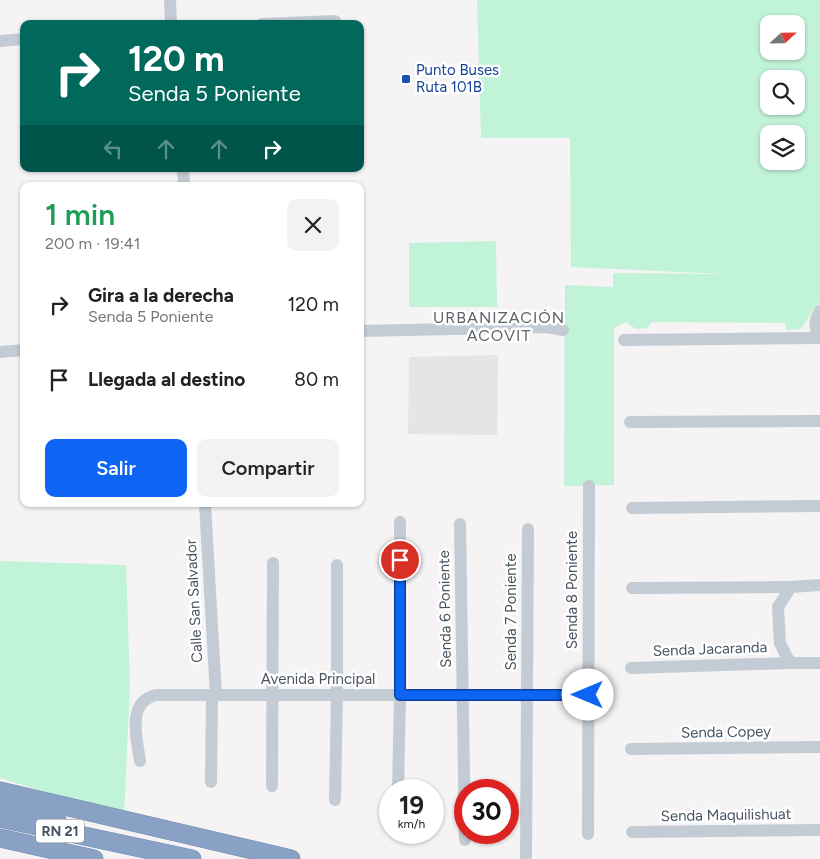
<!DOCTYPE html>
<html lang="es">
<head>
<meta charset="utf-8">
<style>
  body { margin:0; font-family:Figtree,sans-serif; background:#f2f2f2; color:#222; height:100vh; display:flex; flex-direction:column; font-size:19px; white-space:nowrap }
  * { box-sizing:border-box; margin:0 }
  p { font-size:16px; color:#767676 }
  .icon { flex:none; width:28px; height:28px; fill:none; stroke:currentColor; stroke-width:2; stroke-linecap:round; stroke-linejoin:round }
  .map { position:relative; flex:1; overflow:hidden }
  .details { position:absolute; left:20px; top:182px; width:344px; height:325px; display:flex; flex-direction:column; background:#fff; border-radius:10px; box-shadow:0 1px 4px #0004 }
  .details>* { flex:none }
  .guide { position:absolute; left:20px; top:20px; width:344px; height:152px; border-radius:10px; box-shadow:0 1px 4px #0004; background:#00695c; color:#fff; overflow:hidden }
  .needle { width:32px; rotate:68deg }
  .tools { position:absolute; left:760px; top:15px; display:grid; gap:10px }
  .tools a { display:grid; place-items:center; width:45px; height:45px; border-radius:10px; background:#fff; box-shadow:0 1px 4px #0004; font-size:25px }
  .speed { position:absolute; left:379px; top:779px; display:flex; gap:10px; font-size:25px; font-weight:700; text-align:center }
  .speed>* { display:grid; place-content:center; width:65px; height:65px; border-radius:50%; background:#fff; box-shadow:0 1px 4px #0004; line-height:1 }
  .speed small { font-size:12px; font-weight:400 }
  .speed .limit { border:8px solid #d22; background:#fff; color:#111 }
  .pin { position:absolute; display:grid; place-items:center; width:42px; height:42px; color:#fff; margin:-21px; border:2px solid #fff; border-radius:50%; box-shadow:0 1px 5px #0007 }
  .me { position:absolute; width:55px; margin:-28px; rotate:270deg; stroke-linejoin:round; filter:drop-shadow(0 0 4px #0008) }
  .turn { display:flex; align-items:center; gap:18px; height:105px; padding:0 25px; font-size:22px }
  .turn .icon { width:65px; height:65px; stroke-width:2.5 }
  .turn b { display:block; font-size:35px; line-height:42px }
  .lanes { display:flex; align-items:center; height:48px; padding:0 25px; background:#0003; justify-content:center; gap:25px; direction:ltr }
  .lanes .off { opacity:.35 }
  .round { display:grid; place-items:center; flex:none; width:52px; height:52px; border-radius:10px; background:#f2f2f2 }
  .headline { display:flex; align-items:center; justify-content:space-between; height:85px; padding:0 25px }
  h1 { font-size:30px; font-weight:600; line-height:38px; color:#1e9e55 }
  .cta { display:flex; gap:10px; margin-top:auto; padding:10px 25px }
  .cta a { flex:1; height:58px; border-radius:10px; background:#0e65f3; color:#fff; font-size:20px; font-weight:600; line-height:58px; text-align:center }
  .cta a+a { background:#f2f2f2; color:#222 }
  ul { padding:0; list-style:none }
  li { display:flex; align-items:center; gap:15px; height:75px; padding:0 25px }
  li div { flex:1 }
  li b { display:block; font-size:19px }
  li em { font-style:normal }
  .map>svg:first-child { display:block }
</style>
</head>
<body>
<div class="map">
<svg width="820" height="859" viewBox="0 0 820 859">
  <rect width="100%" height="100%" fill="#f5f3f3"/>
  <polygon fill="#e6e4e4" points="498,355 497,435 408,434 409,357"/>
  <g fill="#c0f3d7" fill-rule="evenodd">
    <path d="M 477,0 L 820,0 L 820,302 C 811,310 808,320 801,329 L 786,330 L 785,323 L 652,322 L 647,328 L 636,329 L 626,322 L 614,328 L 614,485 L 564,486 L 565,285 L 613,287 L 613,304 L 613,273 L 725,274 L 571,267 L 570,138 L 481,138 ZM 769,24 L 796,24 L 796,51 L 769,51 ZM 769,79 L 796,79 L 796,106 L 769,106 ZM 769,134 L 796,134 L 796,161 L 769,161 Z"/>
    <polygon points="496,241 497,307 409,307 409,243"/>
    <polygon points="0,561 126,565 130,685 124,816 0,778"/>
  </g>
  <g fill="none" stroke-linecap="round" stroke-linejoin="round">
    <g stroke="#738cb0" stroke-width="19">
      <g id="highway">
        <polyline points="0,791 291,859"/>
        <polyline points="3,803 57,820"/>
        <polyline points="0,818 192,859"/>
        <polyline points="0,838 94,859"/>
      </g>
    </g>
    <g stroke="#c3ccd5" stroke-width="12">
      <polyline points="170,0 171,24"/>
      <polyline points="262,24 335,21"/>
      <polyline points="0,41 24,39"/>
      <polyline points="183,169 184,186"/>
      <path d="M 820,311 C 814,320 814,328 820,336"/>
      <polyline points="360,331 547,327 563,330"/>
      <polyline points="624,340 820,338"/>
      <polyline points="0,352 24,350"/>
      <polyline points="630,422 820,421"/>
      <polyline points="205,504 216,696"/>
      <polyline points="632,508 820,506"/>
      <polyline points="460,524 465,840"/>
      <polyline points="820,585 791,587 778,607 780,643 790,663 820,663"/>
      <polyline points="632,588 791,587"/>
      <polyline points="631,668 790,663"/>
      <polyline points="631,749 820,747"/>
      <path d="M 140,761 C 137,739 126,702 156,695 L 588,695"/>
      <polyline points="211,782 212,696"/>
      <polyline points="272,786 273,563"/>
      <polyline points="398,790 400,695 400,522"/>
      <polyline points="335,800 337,694 337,565"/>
      <polyline points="632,832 820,830"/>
      <polyline points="588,834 589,486"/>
      <polyline points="526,856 528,529"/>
    </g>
    <use href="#highway" stroke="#88a1c4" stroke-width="18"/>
  </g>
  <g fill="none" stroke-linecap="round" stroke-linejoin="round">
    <g stroke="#09429e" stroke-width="12">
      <polyline id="route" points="400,560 400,695 588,695"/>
    </g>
    <use href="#route" stroke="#0e65f3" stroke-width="9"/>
  </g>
  <rect fill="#1a4fb4" stroke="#fff" stroke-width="2" x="401" y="74" width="10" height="10" rx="2.5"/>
  <g text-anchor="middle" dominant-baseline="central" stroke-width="5" stroke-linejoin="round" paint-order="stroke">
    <rect fill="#fff" stroke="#7f8791" stroke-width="1" x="36" y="819.5" width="48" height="23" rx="4"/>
    <g font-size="14" font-weight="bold" fill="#485462">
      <text x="60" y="831">RN 21</text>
    </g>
    <g font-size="15" fill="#164399" stroke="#fff" text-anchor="start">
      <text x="416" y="70">Punto Buses<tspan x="416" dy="17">Ruta 101B</tspan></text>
    </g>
    <g font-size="15" fill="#485462" stroke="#fff">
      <text transform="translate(572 590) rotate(-90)">Senda 8 Poniente</text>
      <text transform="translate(194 601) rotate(-93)">Calle San Salvador</text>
      <text transform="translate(445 609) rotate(-91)">Senda 6 Poniente</text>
      <text transform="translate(511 612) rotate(-90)">Senda 7 Poniente</text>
      <text transform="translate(710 649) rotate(-2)">Senda Jacaranda</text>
      <text x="318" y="679">Avenida Principal</text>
      <text transform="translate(726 732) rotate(-1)">Senda Copey</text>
      <text transform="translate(726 815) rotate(-1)">Senda Maquilishuat</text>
    </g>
    <g font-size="16" letter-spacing="1" fill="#5e6268" stroke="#fff">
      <text x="499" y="317">URBANIZACIÓN<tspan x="499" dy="18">ACOVIT</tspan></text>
    </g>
  </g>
</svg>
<div class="tools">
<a><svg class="needle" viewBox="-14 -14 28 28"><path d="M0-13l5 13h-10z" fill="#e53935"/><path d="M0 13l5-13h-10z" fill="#767676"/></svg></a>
<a><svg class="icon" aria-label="search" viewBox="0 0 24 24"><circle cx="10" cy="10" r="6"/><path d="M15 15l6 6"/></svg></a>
<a><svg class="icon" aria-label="layers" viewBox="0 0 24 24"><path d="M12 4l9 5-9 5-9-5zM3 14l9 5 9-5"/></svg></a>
</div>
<div class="speed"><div>19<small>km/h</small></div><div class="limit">30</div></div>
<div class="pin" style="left:400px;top:560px;background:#d93025"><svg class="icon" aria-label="arrive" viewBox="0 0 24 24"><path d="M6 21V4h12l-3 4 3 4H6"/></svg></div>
<svg class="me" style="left:588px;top:695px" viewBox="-20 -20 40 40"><circle r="19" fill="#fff"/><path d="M0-13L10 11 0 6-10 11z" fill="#0e65f3"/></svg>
<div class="guide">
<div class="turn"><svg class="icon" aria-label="right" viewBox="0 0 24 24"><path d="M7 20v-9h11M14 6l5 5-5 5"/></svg><div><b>120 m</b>Senda 5 Poniente</div></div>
<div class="lanes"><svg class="icon off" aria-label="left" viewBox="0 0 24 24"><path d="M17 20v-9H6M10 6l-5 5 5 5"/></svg><svg class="icon off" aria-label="ahead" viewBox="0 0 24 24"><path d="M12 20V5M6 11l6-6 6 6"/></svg><svg class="icon off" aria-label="ahead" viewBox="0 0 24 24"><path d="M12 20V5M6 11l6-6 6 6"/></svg><svg class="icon" aria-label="right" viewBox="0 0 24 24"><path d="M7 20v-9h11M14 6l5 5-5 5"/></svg></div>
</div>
<section class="details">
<div class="headline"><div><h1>1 min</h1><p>200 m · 19:41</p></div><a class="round"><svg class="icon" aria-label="close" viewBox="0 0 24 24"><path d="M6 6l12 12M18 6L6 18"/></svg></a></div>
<ul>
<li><svg class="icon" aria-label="right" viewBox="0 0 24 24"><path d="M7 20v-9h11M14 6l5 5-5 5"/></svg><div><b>Gira a la derecha</b><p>Senda 5 Poniente</p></div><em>120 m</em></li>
<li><svg class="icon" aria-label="arrive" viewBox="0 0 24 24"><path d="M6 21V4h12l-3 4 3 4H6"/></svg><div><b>Llegada al destino</b></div><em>80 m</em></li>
</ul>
<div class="cta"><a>Salir</a><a>Compartir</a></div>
</section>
</div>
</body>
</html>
